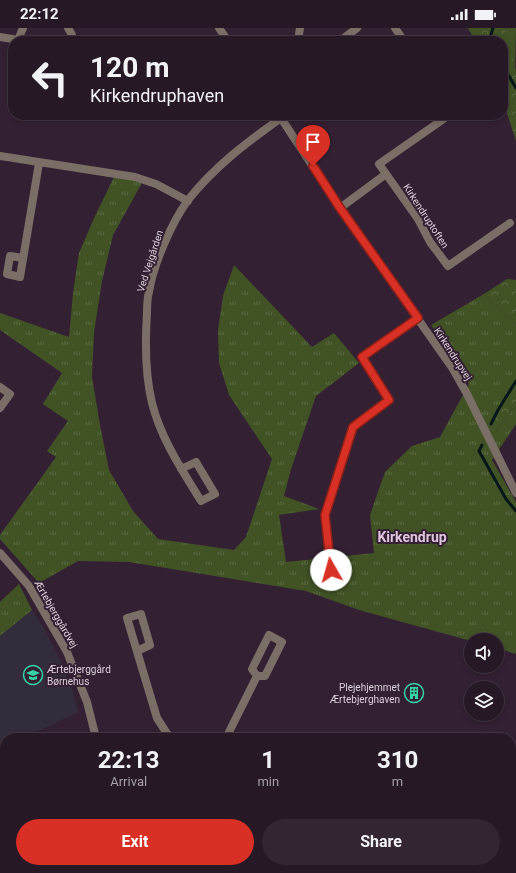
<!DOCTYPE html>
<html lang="en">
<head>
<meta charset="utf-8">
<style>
  body { margin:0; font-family:Roboto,sans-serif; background:#332532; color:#f1f3f6; height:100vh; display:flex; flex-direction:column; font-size:15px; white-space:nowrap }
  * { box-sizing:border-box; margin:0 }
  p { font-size:13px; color:#a4a0a7 }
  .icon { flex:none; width:22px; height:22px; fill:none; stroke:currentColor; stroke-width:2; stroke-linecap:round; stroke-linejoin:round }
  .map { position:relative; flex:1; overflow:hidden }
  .drawer { position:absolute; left:0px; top:705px; width:516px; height:140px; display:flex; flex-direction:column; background:#271826; border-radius:16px 16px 0 0; box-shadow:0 2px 6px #0003,0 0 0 1px #433743 }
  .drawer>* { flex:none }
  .banner { position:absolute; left:8px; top:8px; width:500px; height:84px; border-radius:16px; box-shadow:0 2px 6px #0003,0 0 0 1px #433743; background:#271826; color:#f1f3f6; overflow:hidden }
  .fabs { position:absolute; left:464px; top:605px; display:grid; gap:8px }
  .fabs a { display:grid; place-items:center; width:40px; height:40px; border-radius:50%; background:#271826; box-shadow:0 2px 6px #0003,0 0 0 1px #433743; font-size:20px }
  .pin { position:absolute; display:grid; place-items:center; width:34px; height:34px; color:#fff; margin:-41px -17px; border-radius:50% 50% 50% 0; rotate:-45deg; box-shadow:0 0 4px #0007 }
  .pin .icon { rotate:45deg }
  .me { position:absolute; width:44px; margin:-22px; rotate:353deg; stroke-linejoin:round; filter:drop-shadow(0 0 3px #0008) }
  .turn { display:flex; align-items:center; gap:14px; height:84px; padding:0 16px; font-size:18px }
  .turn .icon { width:52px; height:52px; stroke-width:2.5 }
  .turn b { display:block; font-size:28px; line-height:34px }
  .eta { display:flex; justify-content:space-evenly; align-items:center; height:68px; text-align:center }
  .eta b { font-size:24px; font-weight:700; line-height:28px }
  .cta { display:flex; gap:8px; margin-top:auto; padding:8px 16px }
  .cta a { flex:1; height:46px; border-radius:24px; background:#d93025; color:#fff; font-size:16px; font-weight:700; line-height:46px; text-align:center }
  .cta a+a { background:#332532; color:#f1f3f6 }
  .status { display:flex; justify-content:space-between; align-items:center; height:28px; padding:0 20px; background:#271826; direction:ltr }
  .status svg { height:11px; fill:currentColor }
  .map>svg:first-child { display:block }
</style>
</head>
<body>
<div class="status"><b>22:12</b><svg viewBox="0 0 49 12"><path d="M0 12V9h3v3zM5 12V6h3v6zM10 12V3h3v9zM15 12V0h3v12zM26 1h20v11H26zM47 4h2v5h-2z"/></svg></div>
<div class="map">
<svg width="516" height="845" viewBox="0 0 516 845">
  <defs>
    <pattern id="forest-crowns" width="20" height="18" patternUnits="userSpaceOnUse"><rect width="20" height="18" fill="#415325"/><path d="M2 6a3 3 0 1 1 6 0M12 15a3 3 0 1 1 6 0" fill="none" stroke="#5c6b44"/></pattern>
    <pattern id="park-tufts" width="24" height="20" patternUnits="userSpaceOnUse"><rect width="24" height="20" fill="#415325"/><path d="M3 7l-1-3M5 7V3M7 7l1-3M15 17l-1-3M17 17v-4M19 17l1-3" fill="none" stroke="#5c6b44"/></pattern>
  </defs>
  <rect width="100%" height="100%" fill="#342033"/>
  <g fill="#332c3c">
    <polygon points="32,582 46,604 60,632 72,661 78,684 24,710 5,710 5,719 0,721 0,608"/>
    <polygon points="264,840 305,840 308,845 261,845"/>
  </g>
  <polygon fill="#415325" points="506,0 516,0 515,43 505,1"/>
  <g fill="url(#forest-crowns)">
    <polygon points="468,0 506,0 505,1 516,43 516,113 503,73 503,13 475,13"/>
    <polygon points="507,251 516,252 516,297 484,266"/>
    <polygon points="516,356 516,377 497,402 492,393"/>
  </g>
  <g fill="url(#park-tufts)">
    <polygon points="115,147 143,153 113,207 102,253 94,304 92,349 100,397 109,442 133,483 158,511 234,522 246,509 272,431 229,367 219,335 218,302 223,268 234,237 312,319 334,305 359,335 316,368 291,441 284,468 319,481 279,487 286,534 374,525 370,487 385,444 412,418 440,409 469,356 431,297 484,266 516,297 516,356 493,393 497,402 516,377 516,396 492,432 516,474 516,626 497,620 497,612 471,612 471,613 359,582 306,563 129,534 78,533 39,555 0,511 0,507 56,429 47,423 68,393 43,376 62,345 0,302 0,285 69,309 73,265 79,225 95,188"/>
    <polygon points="19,556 32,582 0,608 0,574"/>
  </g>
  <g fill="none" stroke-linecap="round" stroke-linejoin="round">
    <g stroke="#06171a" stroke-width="3">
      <polyline points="489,13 493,0"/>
      <polyline points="503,38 516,60"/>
      <polyline points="491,396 498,382 516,353"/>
      <polyline points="482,417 479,423 506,471 516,483"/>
    </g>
    <g stroke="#7b6e67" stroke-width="8">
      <polyline points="68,0 72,7 71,13"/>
      <polyline points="219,0 228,13"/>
      <polyline points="395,0 404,13"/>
      <polyline points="0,9 18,12 23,0"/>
      <polyline points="298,13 300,0"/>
      <polyline points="340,13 357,0"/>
      <polyline points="279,87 340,180 453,341 467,366 516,465"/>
      <polyline points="448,87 445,90 379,136 418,191 430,214 448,238 510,195"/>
      <polyline points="0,128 135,149 156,156 188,173"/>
      <polyline points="340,180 386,146"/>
      <polyline points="23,230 10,228 7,246 20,249 39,135"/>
      <polyline points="0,359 10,366 0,380"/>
      <path d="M 181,441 L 196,434 L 215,466 L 201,473 C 182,442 161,411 152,375 C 145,346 145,315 147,285 C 147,278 147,271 149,264 C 153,237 172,194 188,172 C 215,138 246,115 281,90"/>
      <polyline points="0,525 29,558 67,624 87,674 96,710"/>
      <polyline points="331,542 325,487 353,399 389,371 362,329 418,290"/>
      <polygon points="269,607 282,614 265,648 257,648 252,641"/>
      <polyline points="137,623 150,617 141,586 127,590 157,690 166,704 171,710"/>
      <polyline points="226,710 257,648"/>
      <polyline points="0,775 5,773"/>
      <polyline points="147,840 149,845"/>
      <polyline points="474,840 477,845"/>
      <polyline points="393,845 395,840"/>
    </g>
  </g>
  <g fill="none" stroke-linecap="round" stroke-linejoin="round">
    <g stroke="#8d1f18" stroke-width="10">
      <polyline id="route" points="313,138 340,180 418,290 362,329 389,372 353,399 325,487 331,542"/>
    </g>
    <use href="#route" stroke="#d93025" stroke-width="7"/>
  </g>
  <defs>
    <g id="school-ring" transform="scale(1)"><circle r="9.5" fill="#342033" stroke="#35d4a7" stroke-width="1.5"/><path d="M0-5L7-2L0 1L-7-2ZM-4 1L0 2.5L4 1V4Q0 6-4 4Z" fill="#35d4a7"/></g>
    <g id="building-ring" transform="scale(1)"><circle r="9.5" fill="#342033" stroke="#35d4a7" stroke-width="1.5"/><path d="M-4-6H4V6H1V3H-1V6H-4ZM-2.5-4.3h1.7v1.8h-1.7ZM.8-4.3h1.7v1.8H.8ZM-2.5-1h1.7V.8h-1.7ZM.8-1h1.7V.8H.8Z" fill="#35d4a7"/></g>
  </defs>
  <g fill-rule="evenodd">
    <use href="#school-ring" x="33" y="647"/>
    <use href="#building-ring" x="414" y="665"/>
  </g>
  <g text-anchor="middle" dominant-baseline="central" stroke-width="4" stroke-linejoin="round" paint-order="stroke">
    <g font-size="10" fill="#ddd0dc" stroke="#342033">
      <text transform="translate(426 188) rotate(57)">Kirkendruptoften</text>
      <text transform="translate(150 233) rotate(-72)">Ved Vejgården</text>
      <text transform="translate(453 326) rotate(57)">Kirkendrupvej</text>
      <text transform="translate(56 586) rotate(60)">Ærtebjerggårdvej</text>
    </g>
    <g font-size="10" fill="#ddd0dc" stroke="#342033" text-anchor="start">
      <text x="47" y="641">Ærtebjerggård<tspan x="47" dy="12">Børnehus</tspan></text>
      <text x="400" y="659" text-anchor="end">Plejehjemmet<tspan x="400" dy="12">Ærtebjerghaven</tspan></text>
    </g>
    <g font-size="14" font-weight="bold" fill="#dfc5de" stroke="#342033">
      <text x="412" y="509">Kirkendrup</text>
    </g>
  </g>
</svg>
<div class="fabs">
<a><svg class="icon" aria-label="sound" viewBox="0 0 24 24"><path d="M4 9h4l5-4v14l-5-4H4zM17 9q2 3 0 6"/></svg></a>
<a><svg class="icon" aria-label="layers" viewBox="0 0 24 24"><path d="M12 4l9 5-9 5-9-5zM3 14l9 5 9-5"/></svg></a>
</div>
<div class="pin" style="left:313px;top:138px;background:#d93025"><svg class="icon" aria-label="arrive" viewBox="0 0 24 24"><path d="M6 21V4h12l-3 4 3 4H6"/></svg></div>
<svg class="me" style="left:331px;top:542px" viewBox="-20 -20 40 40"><circle r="19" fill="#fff"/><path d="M0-13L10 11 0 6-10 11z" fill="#d93025"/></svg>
<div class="banner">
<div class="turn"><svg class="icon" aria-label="left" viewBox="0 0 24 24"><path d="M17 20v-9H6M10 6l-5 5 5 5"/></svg><div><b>120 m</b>Kirkendruphaven</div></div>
</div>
<section class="drawer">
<div class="eta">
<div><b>22:13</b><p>Arrival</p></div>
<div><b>1</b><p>min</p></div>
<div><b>310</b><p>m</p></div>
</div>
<div class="cta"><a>Exit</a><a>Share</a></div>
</section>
</div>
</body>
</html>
